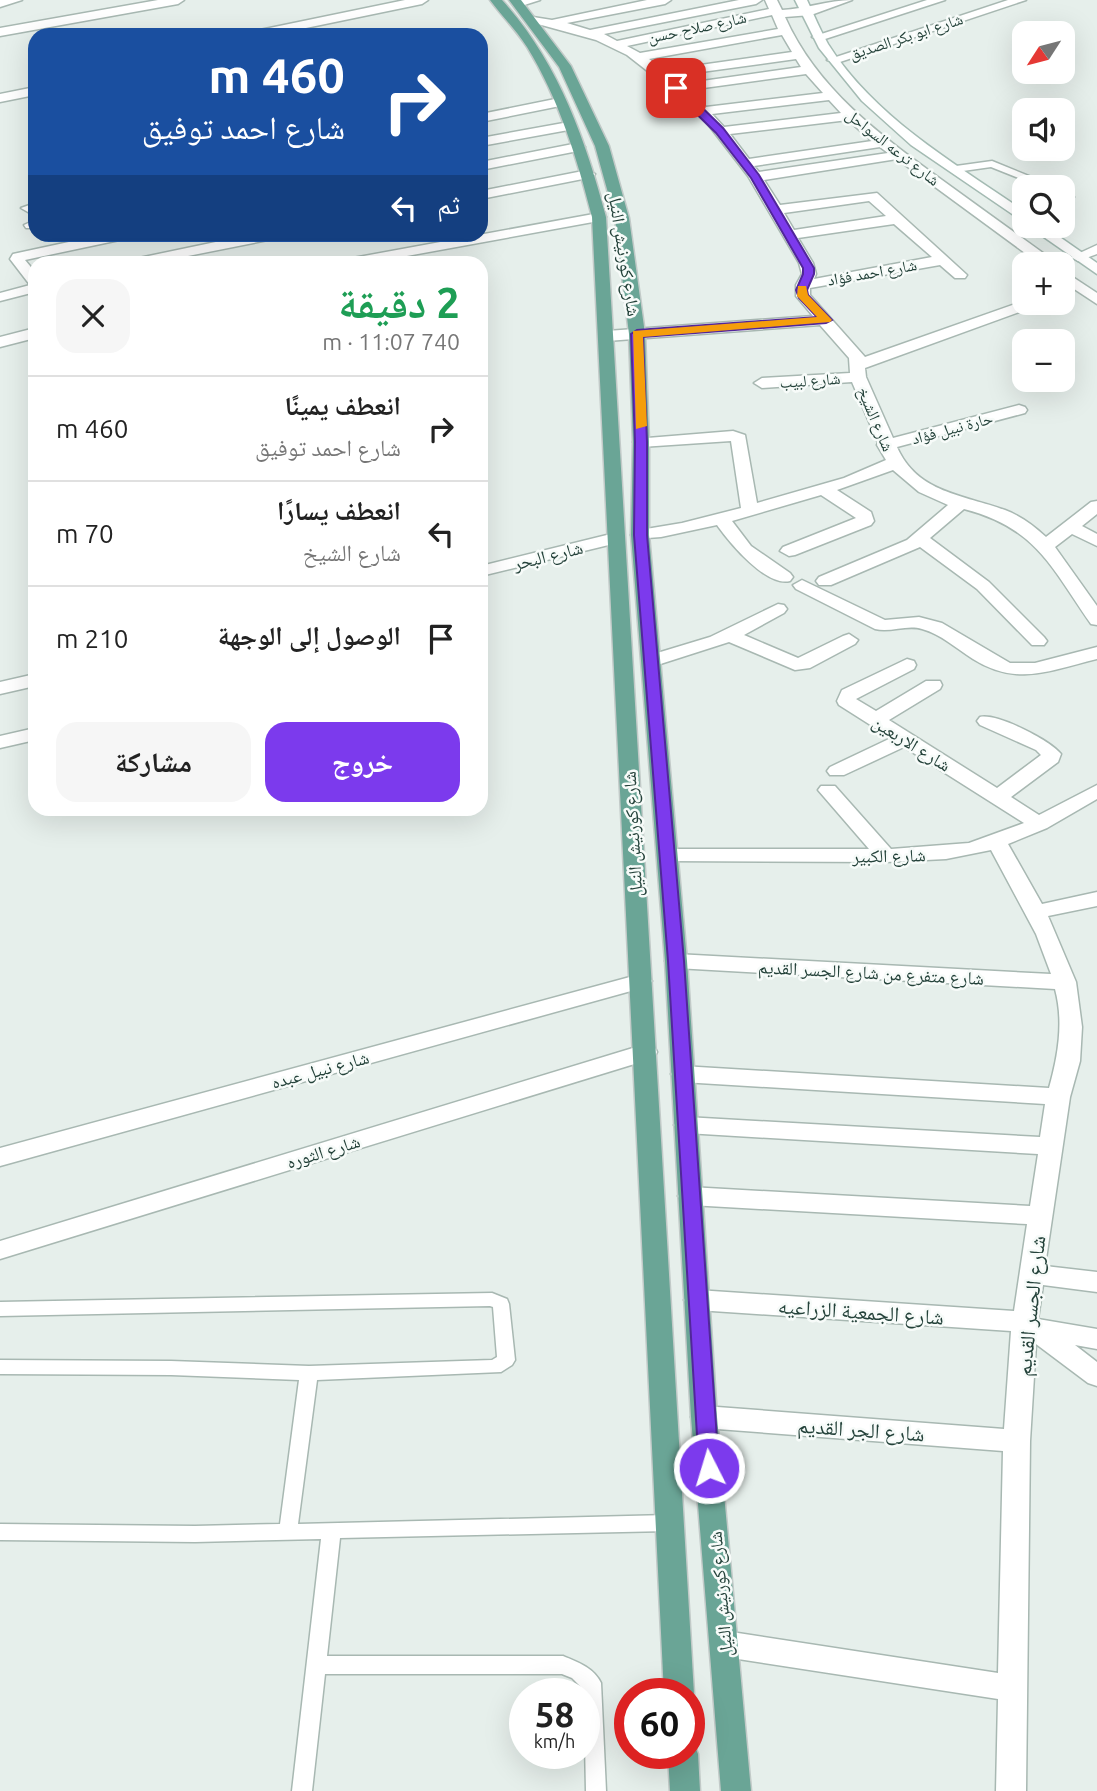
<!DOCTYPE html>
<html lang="ar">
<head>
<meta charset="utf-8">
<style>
  body { margin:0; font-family:Ubuntu,"Noto Naskh Arabic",sans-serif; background:#f6f6f6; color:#222; direction:rtl; height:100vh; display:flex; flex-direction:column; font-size:26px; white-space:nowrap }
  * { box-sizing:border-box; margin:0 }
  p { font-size:23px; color:#767676 }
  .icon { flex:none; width:38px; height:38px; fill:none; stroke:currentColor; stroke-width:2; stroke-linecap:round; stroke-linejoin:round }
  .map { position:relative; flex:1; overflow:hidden; direction:ltr }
  .side { position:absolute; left:28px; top:256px; width:460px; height:560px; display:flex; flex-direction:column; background:#fff; border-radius:21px; box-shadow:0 7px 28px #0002; direction:rtl }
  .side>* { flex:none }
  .hud { position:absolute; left:28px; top:28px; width:460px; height:214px; border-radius:21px; box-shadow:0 7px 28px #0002; direction:rtl; background:#1a4fa0; color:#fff; overflow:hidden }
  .needle { width:46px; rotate:234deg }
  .controls { position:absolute; left:1012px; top:21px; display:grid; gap:14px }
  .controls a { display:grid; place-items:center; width:63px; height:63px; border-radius:14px; background:#fff; box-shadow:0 7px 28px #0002; font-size:35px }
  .speed { position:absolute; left:509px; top:1678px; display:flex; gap:14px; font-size:35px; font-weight:700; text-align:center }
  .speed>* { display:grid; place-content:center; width:91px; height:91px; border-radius:50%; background:#fff; box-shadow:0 7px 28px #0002; line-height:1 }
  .speed small { font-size:18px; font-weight:400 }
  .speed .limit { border:10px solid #d22; background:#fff; color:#111 }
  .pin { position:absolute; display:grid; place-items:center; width:60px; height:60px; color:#fff; margin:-30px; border-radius:14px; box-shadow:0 4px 10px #0006 }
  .me { position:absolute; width:77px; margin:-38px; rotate:355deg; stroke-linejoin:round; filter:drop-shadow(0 0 5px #0008) }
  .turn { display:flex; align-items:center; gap:24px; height:147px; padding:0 28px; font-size:32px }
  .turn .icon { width:91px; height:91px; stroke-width:2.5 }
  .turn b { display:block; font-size:49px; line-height:60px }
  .then { display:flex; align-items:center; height:66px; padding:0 28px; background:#0003; gap:14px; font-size:26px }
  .round { display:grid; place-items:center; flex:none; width:74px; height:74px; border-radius:21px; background:#f6f6f6 }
  .head { display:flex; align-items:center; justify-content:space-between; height:119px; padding:0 28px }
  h1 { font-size:42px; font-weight:700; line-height:52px; color:#1e9e55 }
  .button { display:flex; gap:14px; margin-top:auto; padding:14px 28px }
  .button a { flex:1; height:80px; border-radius:21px; background:#7c3aed; color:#fff; font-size:28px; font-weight:700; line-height:80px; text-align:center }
  .button a+a { background:#f6f6f6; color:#222 }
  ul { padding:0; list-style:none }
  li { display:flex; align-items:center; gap:21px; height:105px; padding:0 28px; border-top:2px solid #e0e0e0 }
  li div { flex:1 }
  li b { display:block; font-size:26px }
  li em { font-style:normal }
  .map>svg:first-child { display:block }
</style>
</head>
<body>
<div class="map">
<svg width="1097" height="1791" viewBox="0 0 1097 1791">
  <rect width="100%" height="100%" fill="#e6efeb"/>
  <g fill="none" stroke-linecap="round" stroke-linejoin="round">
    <g stroke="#a8b8b2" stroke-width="3">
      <g id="service">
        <polygon points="992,161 1051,185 1053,187 1041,187 991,167 956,172 952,169 956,166"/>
        <polygon points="1062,191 1074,197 1069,200 1062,197"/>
        <path d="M 492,1293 L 507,1299 L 509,1304 L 515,1360 L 512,1365 L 501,1372 L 317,1380 L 298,1524 L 668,1515 L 674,1518 L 677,1523 L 674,1528 L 668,1531 L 340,1538 L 327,1656 L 563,1656 C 578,1662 594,1668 601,1683 L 606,1791 L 586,1791 L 584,1694 L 582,1694 L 581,1687 L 572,1678 L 562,1674 L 325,1674 L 312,1791 L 292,1791 L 321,1539 L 195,1542 L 0,1540 L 0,1524 L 195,1526 L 280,1524 L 299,1380 L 171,1375 L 0,1374 L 0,1360 L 171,1361 L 309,1366 L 492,1360 L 497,1357 L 493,1307 L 490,1306 L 0,1316 L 0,1302 Z"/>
      </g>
    </g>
    <g stroke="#a8b8b2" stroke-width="3">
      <g id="minor">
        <polygon points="0,0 22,0 0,7"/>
        <polygon points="158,0 184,0 178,4 0,36 0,28"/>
        <polygon points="405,0 428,0 422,4 272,35 249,35 255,31"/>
        <polygon points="516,0 540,0 518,7 512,3"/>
        <path d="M 647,0 L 671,0 L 665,4 L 567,23 L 590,30 L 739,0 L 762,0 L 756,4 L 604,34 L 617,41 L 769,9 L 765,0 L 777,0 L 782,10 C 806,9 828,0 852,0 L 811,15 L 785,17 C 817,89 880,135 942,180 C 979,207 1017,234 1054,261 L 1056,264 L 1040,264 L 897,159 L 764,180 L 780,205 L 877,193 L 967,275 L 965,278 L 955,278 L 940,265 L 810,288 L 810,295 L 865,357 L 1024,301 L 1024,303 L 1038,303 L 1036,306 L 865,368 L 866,377 L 893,438 L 1019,405 L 1025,407 L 1027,410 L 1025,413 L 897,447 C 917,493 964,495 1005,510 C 1021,516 1034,526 1046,537 L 1091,502 L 1097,501 L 1097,514 L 1082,526 L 1097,534 L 1097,546 L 1072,534 L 1055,547 L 1097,606 L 1097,625 L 1091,624 C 1051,567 1037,528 964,509 L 930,538 L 989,582 L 1044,637 L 1047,641 L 1044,645 L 1032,645 L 977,589 L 920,547 L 831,585 L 819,585 L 816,581 L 819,577 L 907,540 L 948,505 L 919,492 L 893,470 L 837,490 L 871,512 L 874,521 L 871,525 L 795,555 L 789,556 L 780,551 L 783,547 L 856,518 L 821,495 L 732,521 L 751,546 L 790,573 L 793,577 L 790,581 C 766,587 730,543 717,525 L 661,537 L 634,539 L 631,535 L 634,531 L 682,523 L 741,508 L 731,441 L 641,447 L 633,442 L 635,439 L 733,431 L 745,435 L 757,503 L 844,478 L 886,460 L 877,445 L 878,443 L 852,382 L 762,388 L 754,383 L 762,378 L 850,373 L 849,358 L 820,325 L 607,341 L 599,336 L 607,331 L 813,316 L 796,296 L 796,285 L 802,274 L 799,263 L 748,176 L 707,123 L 682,98 L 627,55 L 596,40 L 527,21 L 533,17 L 552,20 ZM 772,15 L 778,29 L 640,53 L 627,46 ZM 782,35 L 792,52 L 665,70 L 649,59 ZM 796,59 L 801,67 L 681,84 L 672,76 ZM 806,74 L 823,93 L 706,107 L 689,90 ZM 829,100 L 841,113 L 724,127 L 712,114 ZM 848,120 L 872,141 L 749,159 L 730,134 ZM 880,147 L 888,153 L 759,172 L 754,166 ZM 869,201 L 886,216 L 794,230 L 784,213 ZM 894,224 L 932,257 L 814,279 L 816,274 L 813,263 L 798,238 Z"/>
        <polygon points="927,0 945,0 822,40 812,37"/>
        <polygon points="1008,0 1026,0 837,63 827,60"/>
        <polygon points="35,87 35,95 0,102 0,94"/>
        <polygon points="560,98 566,102 565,105 481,122 481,114"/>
        <polygon points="569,122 575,126 574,129 481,146 481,138"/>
        <polygon points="578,143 585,147 583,150 481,170 481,162"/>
        <polygon points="588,170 595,174 593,177 481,199 481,191"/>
        <polygon points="35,203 35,211 28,212 21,208"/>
        <polygon points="599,213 606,217 604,220 374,262 346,262 353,258"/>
        <polygon points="35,220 35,228 26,228 24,225"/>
        <polygon points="106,234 136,234 129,238 25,260 35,272 35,292 0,301 0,293 30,285 10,259 13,254"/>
        <polygon points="254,234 285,234 278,238 158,262 132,262 139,258"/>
        <polygon points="1097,245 1097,254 1078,261 1071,257"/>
        <polygon points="1062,270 1097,293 1097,304 1062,281"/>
        <polygon points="35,328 35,338 0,347 0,337"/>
        <polygon points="615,533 624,538 621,542 481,576 481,566"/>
        <path d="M 802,580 L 885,620 L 919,617 L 942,623 L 1010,663 L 1035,663 L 1097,647 L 1097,659 C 1051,670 1017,687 973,659 C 957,649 941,634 922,629 C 907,624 891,633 875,629 L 796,589 L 793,585 Z"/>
        <polygon points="778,604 784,605 787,609 784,613 744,635 798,658 843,636 849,634 858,640 855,644 810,668 795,670 729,642 651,667 642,661 644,657 710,637"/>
        <path d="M 907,659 L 914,661 L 916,665 L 914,669 L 856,699 L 876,711 L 926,681 L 940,681 L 942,685 L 940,689 L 889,720 L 997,788 L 1041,755 L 1036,750 L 980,725 L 977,721 L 980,717 C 997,713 1050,740 1061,754 L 1058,762 L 1011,797 L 1039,815 L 1097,785 L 1097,799 L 1047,828 L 1008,844 L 1042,904 L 1097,892 L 1097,906 L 1048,916 L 1076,982 L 1082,1027 L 1080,1061 L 1070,1097 L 1045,1266 L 1097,1272 L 1097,1292 L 1043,1285 L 1038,1319 L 1097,1329 L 1097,1349 L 1075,1345 L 1097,1362 L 1097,1386 L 1088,1383 L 1036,1344 L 1030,1441 L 1026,1791 L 996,1791 L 998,1699 L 725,1657 L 715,1653 L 711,1644 L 715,1635 L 725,1631 L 998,1673 L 1003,1451 L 704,1428 L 695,1425 L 691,1417 L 695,1409 L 704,1406 L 1004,1429 L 1011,1331 L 697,1310 L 688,1307 L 684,1300 L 688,1293 L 697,1290 L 1014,1311 L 1027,1224 L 690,1205 L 681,1202 L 678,1196 L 681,1190 L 690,1187 L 1030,1206 L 1038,1154 L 686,1133 L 678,1131 L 674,1125 L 678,1119 L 686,1117 L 1040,1137 L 1045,1104 L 682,1082 L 674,1080 L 671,1074 L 674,1068 L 682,1066 L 1049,1088 C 1058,1056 1064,1022 1055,989 L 676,968 L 668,966 L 665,961 L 668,956 L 676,954 L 1051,974 L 1036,934 L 991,850 L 946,859 L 886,862 L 667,861 L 660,860 L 657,855 L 660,850 L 667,849 L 869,849 L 818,790 L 821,786 L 835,786 L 891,849 L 969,843 L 1024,823 L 904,747 L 844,775 L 830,775 L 827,771 L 830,767 L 891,738 L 839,705 L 837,701 L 842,690 Z"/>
        <polygon points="35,674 35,686 0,694 0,682"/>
        <polygon points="35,728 35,740 0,748 0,736"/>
        <polygon points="641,974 649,976 652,981 649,986 0,1166 0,1148"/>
        <polygon points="646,1044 654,1046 657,1052 654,1058 0,1259 0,1241"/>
      </g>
    </g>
    <g stroke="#a4bbb3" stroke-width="3">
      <g id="secondary">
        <path d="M 795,0 L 807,0 C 814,15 820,30 828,44 C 874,117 954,163 1024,211 L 1024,222 L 911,145 L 862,101 L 819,48 Z"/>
        <polygon points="1028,226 1044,226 1097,263 1097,274"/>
      </g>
    </g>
    <g stroke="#c2cac8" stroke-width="3">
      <g id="primary">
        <path d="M 490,0 L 502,0 C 558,62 585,138 606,217 L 694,1694 L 690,1703 L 690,1694 L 664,1694 L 592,217 C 577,158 559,99 527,47 C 516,30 502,16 490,0 Z"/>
        <polygon points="509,0 521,0 571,66 609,146 629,218 645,334 649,442 649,535 687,961 717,1417 751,1791 721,1791 691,1417 665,961 631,535 633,442 629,334 615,218 595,146 559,67"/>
        <polygon points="690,1743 694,1744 698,1754 700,1791 670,1791 668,1754 690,1754"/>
      </g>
    </g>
    <use href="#service" fill="#fff" fill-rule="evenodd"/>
    <use href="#minor" fill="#fff" fill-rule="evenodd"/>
    <use href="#secondary" fill="#fff" fill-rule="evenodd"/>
    <use href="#primary" fill="#6aa596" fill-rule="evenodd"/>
  </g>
  <polygon fill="#7c3aed" stroke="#51269a" stroke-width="2" points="672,85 679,85 723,128 759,175 814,268 814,274 807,290 808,295 832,320 826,323 643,337 647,442 647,535 684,961 719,1468 716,1474 709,1476 702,1474 699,1468 668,961 634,535 635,442 631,334 637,330 817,317 799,298 796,290 803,274 803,268 751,178 716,133 672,90"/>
  <polygon fill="#f59e0b" points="798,286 806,286 808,295 832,320 830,322 643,337 647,426 636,429 633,331 817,317 797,296"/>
  <g text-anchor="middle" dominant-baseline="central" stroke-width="5" stroke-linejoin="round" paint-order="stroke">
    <g font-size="16" fill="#24423a" stroke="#f7fbf9">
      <text transform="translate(697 27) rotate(-12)">شارع صلاح حسن</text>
      <text transform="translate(906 36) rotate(-18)">شارع ابو بكر الصديق</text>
      <text transform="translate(893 147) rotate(38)">شارع ترعه السواحل</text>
      <text transform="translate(872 272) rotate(-10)">شارع احمد فؤاد</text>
      <text transform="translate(810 380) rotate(-4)">شارع لبيب</text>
      <text transform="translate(876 419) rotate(67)">شارع الشيخ</text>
      <text transform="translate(952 428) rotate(-15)">حارة نبيل فؤاد</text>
    </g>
    <g font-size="18" fill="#24423a" stroke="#f7fbf9">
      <text transform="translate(625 254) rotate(81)">شارع كورنيش النيل</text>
      <text transform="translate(548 555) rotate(-14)">شارع البحر</text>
      <text transform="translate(912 743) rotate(32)">شارع الاربعين</text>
      <text transform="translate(632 834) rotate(-93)">شارع كورنيش النيل</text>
      <text transform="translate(889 855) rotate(-1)">شارع الكبير</text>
      <text transform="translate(871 972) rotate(3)">شارع متفرع من شارع الجسر القديم</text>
      <text transform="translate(320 1069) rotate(-15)">شارع نبيل عبده</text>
      <text transform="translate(323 1151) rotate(-17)">شارع الثوره</text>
      <text transform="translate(720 1594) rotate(-95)">شارع كورنيش النيل</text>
    </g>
    <g font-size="21" fill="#24423a" stroke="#f7fbf9">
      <text transform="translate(1030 1306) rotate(-84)">شارع الجسر القديم</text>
      <text transform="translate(861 1311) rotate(4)">شارع الجمعية الزراعيه</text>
      <text transform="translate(861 1429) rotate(4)">شارع الجر القديم</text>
    </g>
  </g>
</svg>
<div class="controls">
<a><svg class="needle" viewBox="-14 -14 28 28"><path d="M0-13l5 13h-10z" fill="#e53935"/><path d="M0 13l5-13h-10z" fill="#767676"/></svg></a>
<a><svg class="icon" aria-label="sound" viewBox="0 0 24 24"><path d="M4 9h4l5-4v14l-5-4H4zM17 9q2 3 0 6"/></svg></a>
<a><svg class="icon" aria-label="search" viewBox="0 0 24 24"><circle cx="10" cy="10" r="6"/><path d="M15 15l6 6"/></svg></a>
<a>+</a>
<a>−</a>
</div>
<div class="speed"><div>58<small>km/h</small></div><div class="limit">60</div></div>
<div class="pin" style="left:676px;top:88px;background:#d93025"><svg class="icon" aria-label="arrive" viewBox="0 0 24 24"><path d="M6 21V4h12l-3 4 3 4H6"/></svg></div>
<svg class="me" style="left:709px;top:1468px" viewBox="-20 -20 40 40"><circle r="17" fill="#7c3aed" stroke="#fff" stroke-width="3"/><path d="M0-11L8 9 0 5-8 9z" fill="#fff"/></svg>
<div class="hud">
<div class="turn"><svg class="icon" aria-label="right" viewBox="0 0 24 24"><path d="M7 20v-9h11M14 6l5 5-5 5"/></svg><div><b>460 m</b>شارع احمد توفيق</div></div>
<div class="then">ثم<svg class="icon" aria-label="left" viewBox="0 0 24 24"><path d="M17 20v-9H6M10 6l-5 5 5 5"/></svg></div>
</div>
<section class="side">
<div class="head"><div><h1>2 دقيقة</h1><p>740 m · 11:07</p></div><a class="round"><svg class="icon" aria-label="close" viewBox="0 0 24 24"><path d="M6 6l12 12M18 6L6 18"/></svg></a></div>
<ul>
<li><svg class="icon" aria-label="right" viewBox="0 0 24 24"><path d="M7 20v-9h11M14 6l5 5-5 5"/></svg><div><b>انعطف يمينًا</b><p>شارع احمد توفيق</p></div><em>460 m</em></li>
<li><svg class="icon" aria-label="left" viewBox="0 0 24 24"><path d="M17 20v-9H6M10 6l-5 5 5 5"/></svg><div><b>انعطف يسارًا</b><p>شارع الشيخ</p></div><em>70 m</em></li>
<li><svg class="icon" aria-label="arrive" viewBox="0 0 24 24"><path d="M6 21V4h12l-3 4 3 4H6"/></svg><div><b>الوصول إلى الوجهة</b></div><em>210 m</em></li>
</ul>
<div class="button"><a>خروج</a><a>مشاركة</a></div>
</section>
</div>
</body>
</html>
